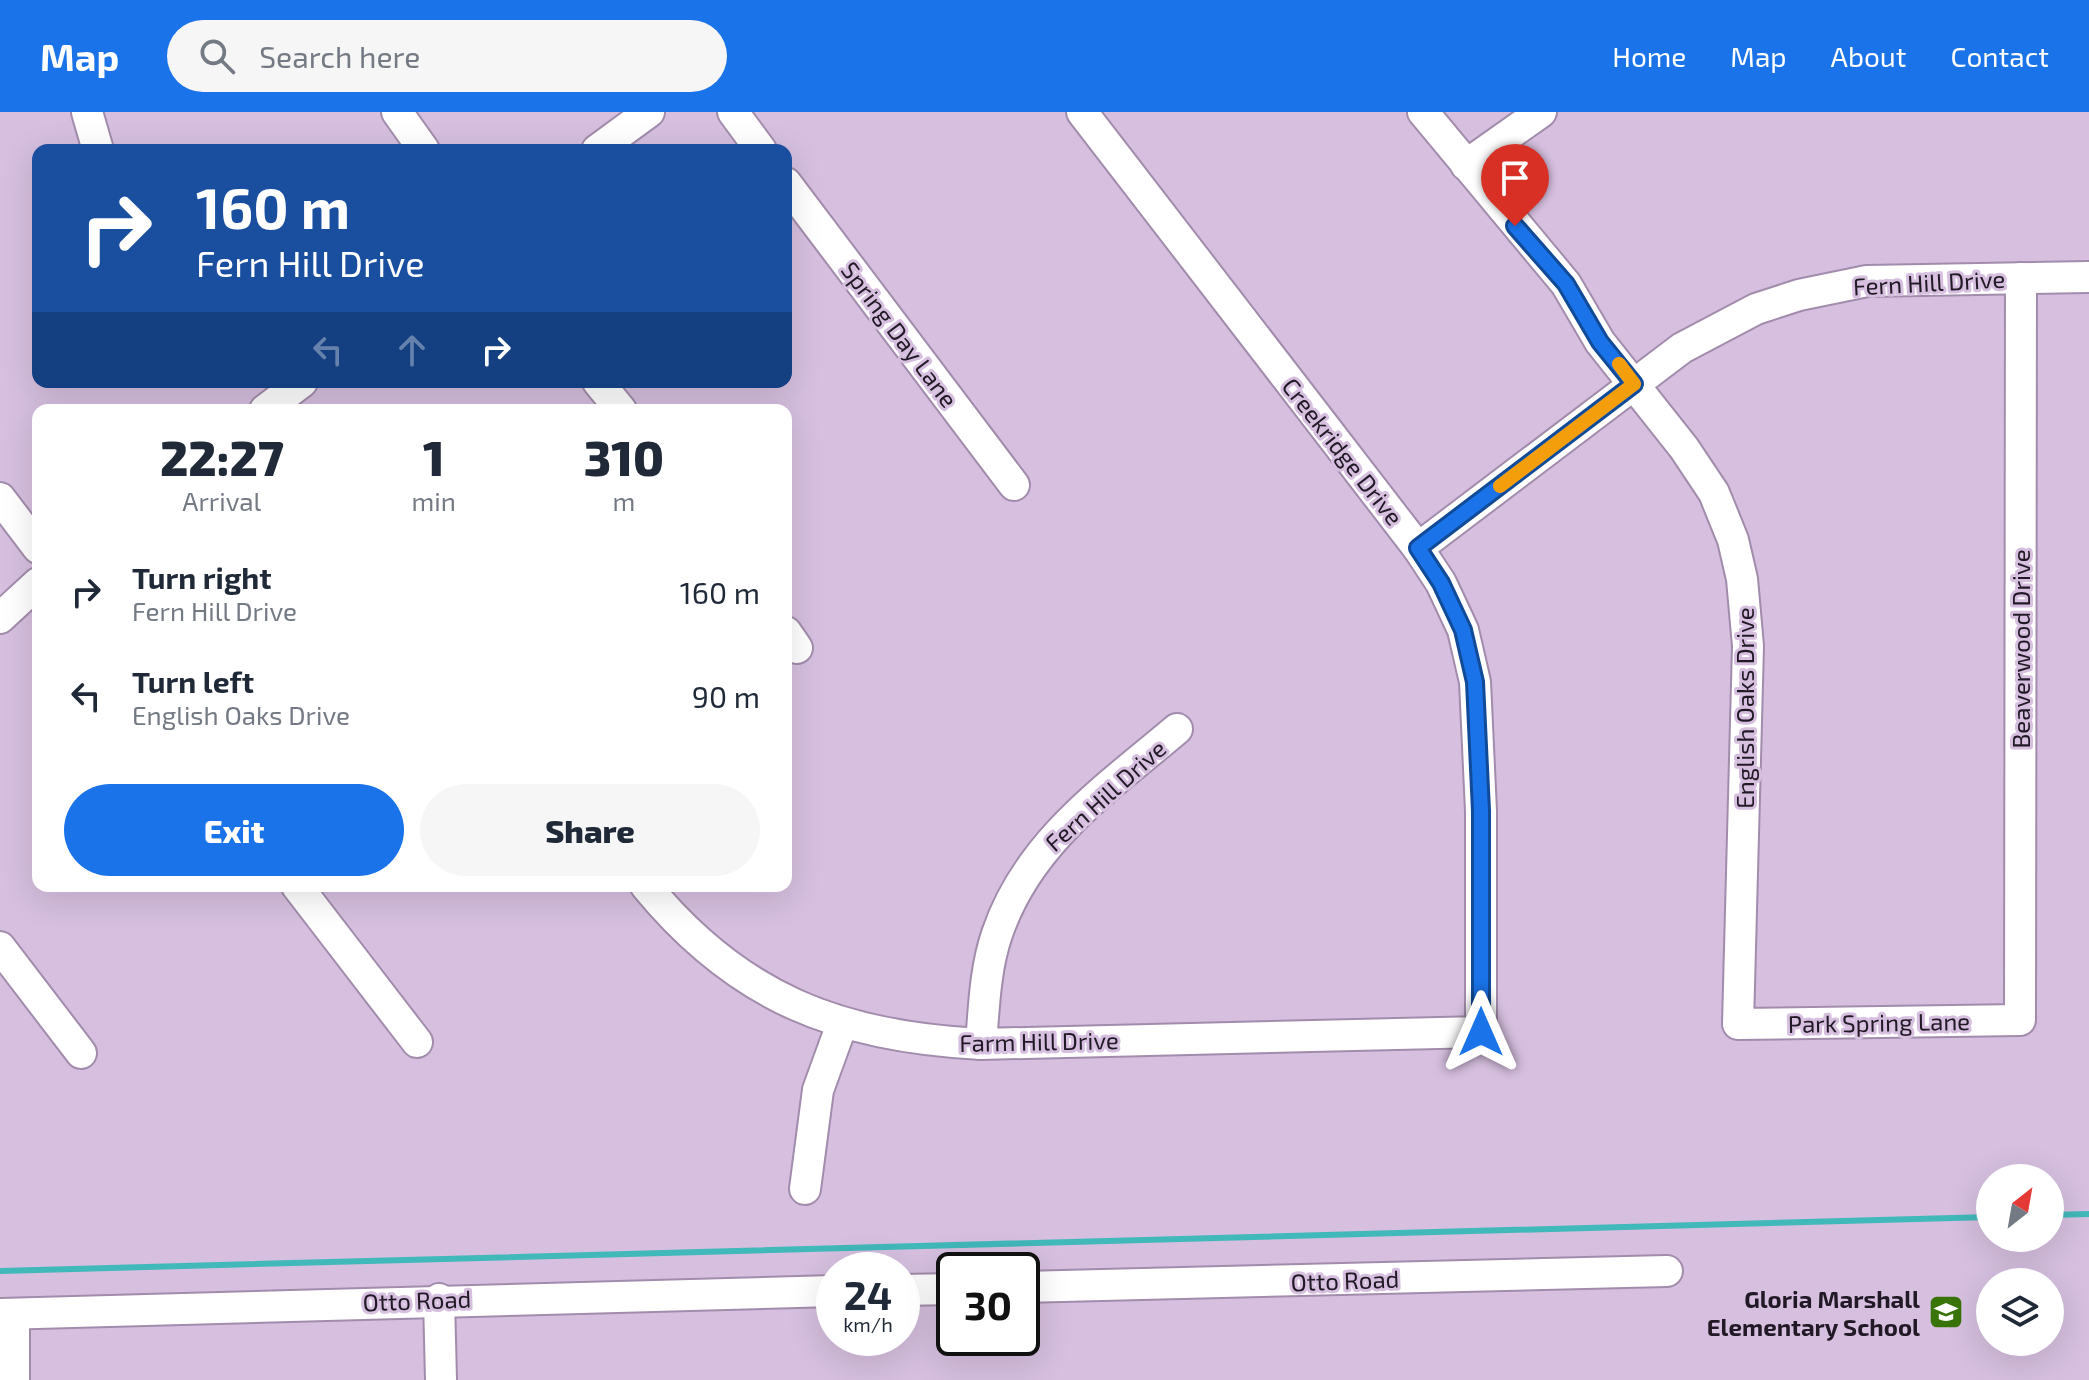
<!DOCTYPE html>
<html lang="en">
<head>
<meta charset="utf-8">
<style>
  body { margin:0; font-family:"Exo 2",sans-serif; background:#f6f6f7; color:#1f2937; height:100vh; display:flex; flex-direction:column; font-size:30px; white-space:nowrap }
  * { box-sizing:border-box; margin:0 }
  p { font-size:26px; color:#747a83 }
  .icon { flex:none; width:44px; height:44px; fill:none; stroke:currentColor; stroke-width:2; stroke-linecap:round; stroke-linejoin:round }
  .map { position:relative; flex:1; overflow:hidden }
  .details { position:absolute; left:32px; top:292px; width:760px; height:488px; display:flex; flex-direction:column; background:#fff; border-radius:16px; box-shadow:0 8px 32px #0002 }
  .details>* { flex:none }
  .top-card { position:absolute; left:32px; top:32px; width:760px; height:244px; border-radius:16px; box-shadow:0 8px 32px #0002; background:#1a4fa0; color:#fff; overflow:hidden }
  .needle { width:52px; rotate:31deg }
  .tools { position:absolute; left:1976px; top:1052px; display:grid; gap:16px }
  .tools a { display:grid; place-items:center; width:88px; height:88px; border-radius:50%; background:#fff; box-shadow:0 8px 32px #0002; font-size:40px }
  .speed { position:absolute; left:816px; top:1140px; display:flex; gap:16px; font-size:40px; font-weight:700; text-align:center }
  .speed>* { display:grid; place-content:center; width:104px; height:104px; border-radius:50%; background:#fff; box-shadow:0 8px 32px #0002; line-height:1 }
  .speed small { font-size:20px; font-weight:400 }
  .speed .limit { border:4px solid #111; border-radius:12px; background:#fff; color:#111 }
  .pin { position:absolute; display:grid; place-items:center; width:68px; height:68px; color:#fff; margin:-82px -34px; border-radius:50% 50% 50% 0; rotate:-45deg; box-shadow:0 0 8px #0007 }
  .pin .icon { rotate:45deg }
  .me { position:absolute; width:88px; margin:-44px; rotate:0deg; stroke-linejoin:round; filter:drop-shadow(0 0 6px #0008) }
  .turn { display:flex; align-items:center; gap:28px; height:168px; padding:0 32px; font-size:36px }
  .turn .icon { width:104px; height:104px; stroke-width:2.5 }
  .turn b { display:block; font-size:56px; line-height:68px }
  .lanes { display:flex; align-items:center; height:76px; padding:0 32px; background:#0003; justify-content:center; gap:40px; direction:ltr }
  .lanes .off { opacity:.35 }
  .eta { display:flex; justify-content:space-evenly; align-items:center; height:136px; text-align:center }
  .eta b { font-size:48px; font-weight:800; line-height:56px }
  .cta { display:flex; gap:16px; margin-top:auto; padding:16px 32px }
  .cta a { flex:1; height:92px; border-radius:48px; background:#1a73e8; color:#fff; font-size:32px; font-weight:800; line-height:92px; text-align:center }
  .cta a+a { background:#f6f6f7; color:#1f2937 }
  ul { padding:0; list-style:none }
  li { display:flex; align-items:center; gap:24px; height:104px; padding:0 32px }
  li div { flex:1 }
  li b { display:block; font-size:30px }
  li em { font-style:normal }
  header { display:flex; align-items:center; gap:48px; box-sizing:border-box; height:112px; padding:0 40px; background:#1a73e8; color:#fff }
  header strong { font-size:38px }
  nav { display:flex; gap:44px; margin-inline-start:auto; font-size:28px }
  .search { width:560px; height:72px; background:#f6f6f7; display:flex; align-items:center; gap:20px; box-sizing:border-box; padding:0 28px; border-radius:44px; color:#747a83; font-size:30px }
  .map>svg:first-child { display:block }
</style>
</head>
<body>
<header>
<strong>Map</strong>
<div class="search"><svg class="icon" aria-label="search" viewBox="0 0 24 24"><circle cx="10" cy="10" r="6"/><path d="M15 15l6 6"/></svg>Search here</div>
<nav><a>Home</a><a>Map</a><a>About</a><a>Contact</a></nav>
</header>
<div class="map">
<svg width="2089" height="1268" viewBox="0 0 2089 1268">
  <rect width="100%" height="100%" fill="#d6bfdf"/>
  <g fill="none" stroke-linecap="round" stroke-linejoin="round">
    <g stroke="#41b8ba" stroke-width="6">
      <polyline points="2050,1103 2089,1102"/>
      <polyline points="0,1159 1990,1105"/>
    </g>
    <g stroke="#a28cab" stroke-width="34">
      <g id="minor">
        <polyline points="87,0 98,38"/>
        <polyline points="397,0 424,38"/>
        <polyline points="733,0 761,38"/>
        <polyline points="1423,0 1566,172 1600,230 1684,336 1714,381 1733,428 1742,467 1748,534 1738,912 2020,908 2021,166"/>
        <polyline points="597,38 649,0"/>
        <polyline points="1466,53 1541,0"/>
        <polyline points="786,71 1014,373"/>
        <polyline points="598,270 621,298"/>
        <polyline points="265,298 302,270"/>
        <polyline points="0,386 38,436"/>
        <polyline points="1418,436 1682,236 1756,197 1799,183 1867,169 2089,165"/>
        <polyline points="0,506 38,471"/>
        <polyline points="786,520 797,536"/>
        <polyline points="297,774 417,930"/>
        <path d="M 646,774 C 738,886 839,925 981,932 L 1481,920 L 1481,699 L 1475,570 L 1463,518 L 1441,471 L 1418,436 L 1082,0"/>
        <polyline points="0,835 81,941"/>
        <path d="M 981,932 C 984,895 985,857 997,822 C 1028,730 1106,677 1177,617"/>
        <polyline points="805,1077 818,978 842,912"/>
        <polyline points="1022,1175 1667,1159"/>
        <polyline points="902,1178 954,1177"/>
        <polyline points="439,1187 441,1268"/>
        <polyline points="0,1202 834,1179"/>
        <polyline points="14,1202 14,1268"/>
      </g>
    </g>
    <use href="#minor" stroke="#fff" stroke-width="30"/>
  </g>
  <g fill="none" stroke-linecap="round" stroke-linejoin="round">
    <g stroke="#114b97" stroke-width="20">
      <polyline id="route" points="1481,920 1481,699 1475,570 1463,518 1441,471 1418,436 1634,272 1600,230 1566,172 1515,114"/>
    </g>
    <use href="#route" stroke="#1a73e8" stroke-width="14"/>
    <polyline stroke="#f59e0b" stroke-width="14" points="1500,374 1634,272 1619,252"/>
  </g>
  <defs>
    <g id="school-square" transform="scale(1.8)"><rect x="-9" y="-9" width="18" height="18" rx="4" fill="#387408" stroke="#d6bfdf"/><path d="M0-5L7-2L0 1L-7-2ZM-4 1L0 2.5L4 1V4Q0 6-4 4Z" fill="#fff"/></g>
  </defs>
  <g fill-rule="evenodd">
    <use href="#school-square" x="1946" y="1200"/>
  </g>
  <g text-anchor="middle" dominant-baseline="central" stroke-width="6" stroke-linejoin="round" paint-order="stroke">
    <g font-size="24" fill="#211925" stroke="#d6bfdf">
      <text transform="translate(1929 170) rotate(-3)">Fern Hill Drive</text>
      <text transform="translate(900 222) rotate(53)">Spring Day Lane</text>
      <text transform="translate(1343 339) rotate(52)">Creekridge Drive</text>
      <text transform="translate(2020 537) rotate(-90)">Beaverwood Drive</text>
      <text transform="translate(1744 596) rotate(-90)">English Oaks Drive</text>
      <text transform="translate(1105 683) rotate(-42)">Fern Hill Drive</text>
      <text transform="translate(1879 910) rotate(-1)">Park Spring Lane</text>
      <text transform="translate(1039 929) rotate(-1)">Farm Hill Drive</text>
      <text transform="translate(1345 1168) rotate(-2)">Otto Road</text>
      <text transform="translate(417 1188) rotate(-2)">Otto Road</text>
    </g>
    <g font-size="24" font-weight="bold" fill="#211925" stroke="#d6bfdf" text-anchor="end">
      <text x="1920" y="1186">Gloria Marshall<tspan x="1920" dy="28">Elementary School</tspan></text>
    </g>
  </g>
</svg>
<div class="tools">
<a><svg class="needle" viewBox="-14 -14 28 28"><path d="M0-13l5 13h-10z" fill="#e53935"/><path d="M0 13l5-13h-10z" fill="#747a83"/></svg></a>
<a><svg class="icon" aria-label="layers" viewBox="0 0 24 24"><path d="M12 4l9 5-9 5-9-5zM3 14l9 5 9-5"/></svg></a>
</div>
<div class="speed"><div>24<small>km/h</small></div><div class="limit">30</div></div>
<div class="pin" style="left:1515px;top:114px;background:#d93025"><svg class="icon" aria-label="arrive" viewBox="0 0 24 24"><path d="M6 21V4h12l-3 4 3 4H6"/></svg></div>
<svg class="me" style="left:1481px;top:920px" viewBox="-20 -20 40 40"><path d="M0-17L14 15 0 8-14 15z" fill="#1a73e8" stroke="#fff" stroke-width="4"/></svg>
<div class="top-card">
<div class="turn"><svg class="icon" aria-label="right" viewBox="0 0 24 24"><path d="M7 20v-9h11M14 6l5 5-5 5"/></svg><div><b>160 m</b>Fern Hill Drive</div></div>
<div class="lanes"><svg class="icon off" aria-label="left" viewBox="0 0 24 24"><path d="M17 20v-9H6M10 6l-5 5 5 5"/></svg><svg class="icon off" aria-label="ahead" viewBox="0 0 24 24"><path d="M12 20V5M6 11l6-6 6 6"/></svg><svg class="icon" aria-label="right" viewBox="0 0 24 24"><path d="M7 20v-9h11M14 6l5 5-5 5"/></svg></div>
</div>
<section class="details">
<div class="eta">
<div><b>22:27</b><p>Arrival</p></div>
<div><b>1</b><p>min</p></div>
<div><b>310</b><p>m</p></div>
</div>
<ul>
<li><svg class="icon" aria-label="right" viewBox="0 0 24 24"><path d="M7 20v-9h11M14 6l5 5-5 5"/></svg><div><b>Turn right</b><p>Fern Hill Drive</p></div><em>160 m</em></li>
<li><svg class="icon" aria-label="left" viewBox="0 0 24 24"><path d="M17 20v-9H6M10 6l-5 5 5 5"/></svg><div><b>Turn left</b><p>English Oaks Drive</p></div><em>90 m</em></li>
</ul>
<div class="cta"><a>Exit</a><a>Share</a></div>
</section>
</div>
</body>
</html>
